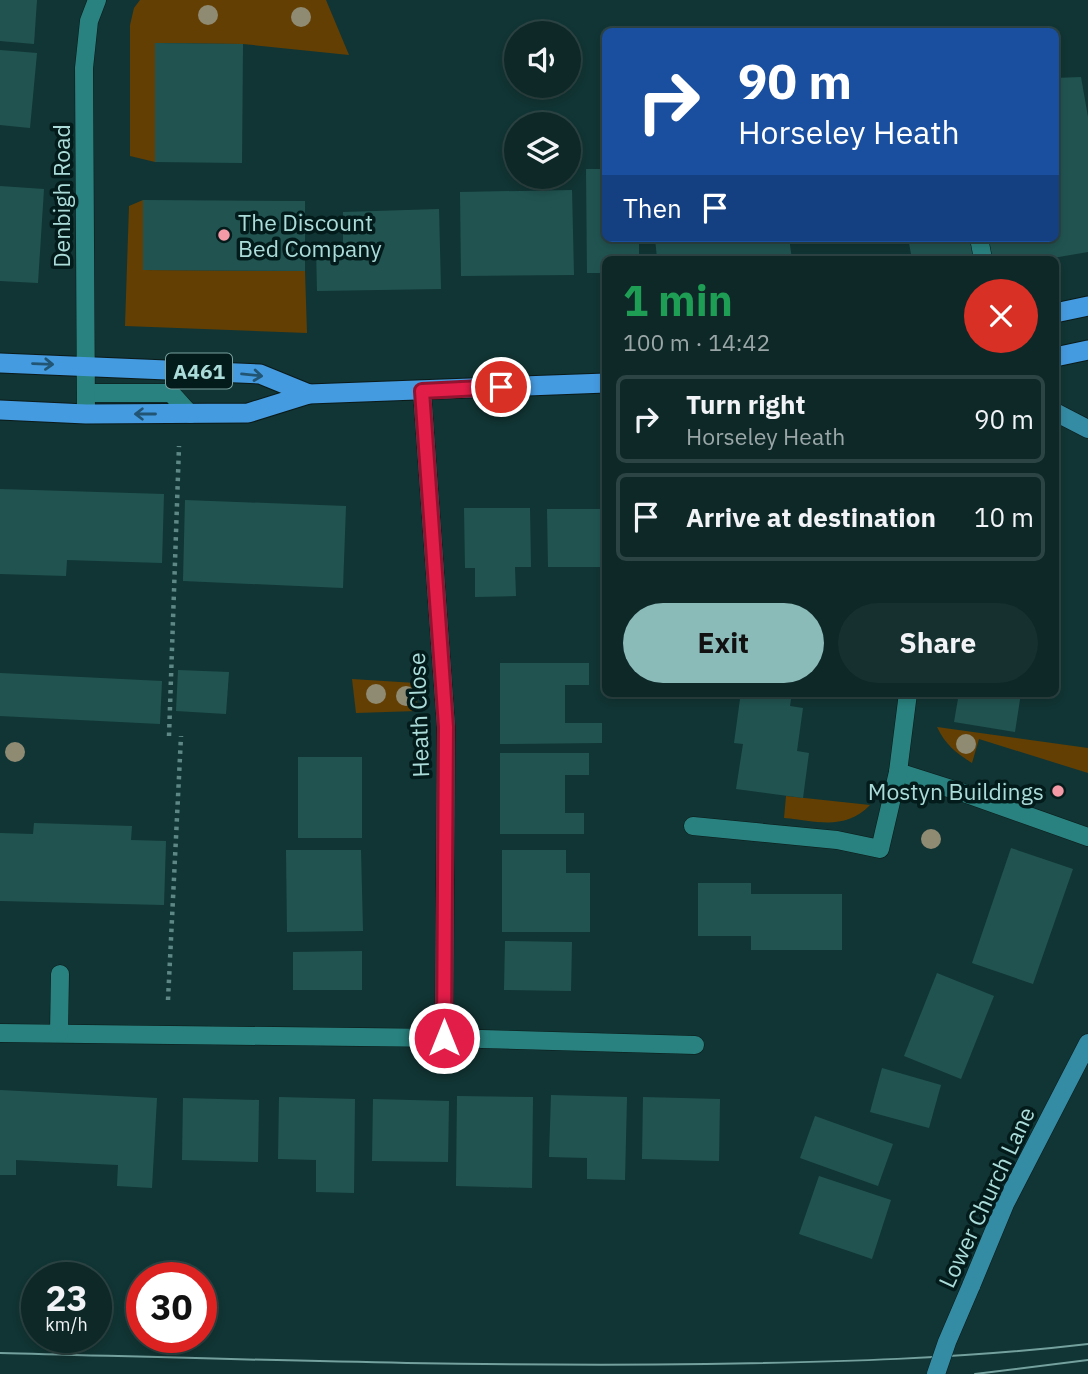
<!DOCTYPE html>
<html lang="en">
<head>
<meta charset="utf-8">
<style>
  body { margin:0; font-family:"IBM Plex Sans",sans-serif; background:#16302f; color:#f1f3f6; height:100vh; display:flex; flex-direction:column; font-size:26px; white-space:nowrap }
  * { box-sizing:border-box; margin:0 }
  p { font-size:23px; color:#9aa6a7 }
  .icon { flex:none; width:38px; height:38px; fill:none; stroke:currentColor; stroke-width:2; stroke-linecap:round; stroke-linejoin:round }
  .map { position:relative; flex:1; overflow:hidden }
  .sheet { position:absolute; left:602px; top:256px; width:457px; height:441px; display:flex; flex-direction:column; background:#0d2827; border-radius:10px; box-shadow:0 4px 10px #0003,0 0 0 2px #2d4444 }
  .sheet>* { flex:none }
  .guide { position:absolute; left:602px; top:28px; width:457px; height:214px; border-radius:10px; box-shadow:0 4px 10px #0003,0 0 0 2px #2d4444; background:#1a4fa0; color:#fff; overflow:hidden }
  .controls { position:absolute; left:504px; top:21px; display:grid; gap:14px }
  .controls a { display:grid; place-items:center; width:77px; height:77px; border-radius:50%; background:#0d2827; box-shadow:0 4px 10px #0003,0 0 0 2px #2d4444; font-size:35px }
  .speed { position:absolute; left:21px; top:1262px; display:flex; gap:14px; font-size:35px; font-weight:700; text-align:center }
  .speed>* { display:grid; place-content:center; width:91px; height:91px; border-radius:50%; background:#0d2827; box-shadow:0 4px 10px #0003,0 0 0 2px #2d4444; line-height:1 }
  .speed small { font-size:18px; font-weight:400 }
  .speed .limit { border:10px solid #d22; background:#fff; color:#111 }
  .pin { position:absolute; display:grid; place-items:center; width:60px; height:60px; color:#fff; margin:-30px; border:4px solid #fff; border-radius:50%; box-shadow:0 2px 7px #0007 }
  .me { position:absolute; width:77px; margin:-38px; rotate:0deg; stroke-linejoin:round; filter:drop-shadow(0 0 5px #0008) }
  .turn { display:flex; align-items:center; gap:24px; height:147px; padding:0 21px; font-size:32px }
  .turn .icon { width:91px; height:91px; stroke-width:2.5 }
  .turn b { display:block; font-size:49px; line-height:60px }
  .then { display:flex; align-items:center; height:66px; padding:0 21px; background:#0003; gap:14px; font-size:26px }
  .round { display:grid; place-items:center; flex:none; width:74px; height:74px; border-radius:37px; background:#16302f }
  .head { display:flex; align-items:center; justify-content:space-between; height:119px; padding:0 21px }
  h1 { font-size:42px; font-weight:700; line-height:52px; color:#1e9e55 }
  .primary-button { display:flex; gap:14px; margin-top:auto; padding:14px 21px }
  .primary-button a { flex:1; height:80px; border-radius:42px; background:#8bbbb9; color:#111; font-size:28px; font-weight:700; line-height:80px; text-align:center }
  .primary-button a+a { background:#16302f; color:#f1f3f6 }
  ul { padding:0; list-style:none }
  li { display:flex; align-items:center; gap:21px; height:88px; margin:0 14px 10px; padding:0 7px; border:4px solid #2d4444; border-radius:10px }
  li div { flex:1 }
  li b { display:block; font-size:26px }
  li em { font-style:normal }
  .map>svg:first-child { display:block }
</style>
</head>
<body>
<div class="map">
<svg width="1088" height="1374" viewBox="0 0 1088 1374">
  <rect width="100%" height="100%" fill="#113534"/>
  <g fill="#633f04">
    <polygon points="140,0 326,0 349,55 243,44 156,43 155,162 130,156 130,25 134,8"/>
    <polygon points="143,200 143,270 305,271 307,333 125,326 129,206"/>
    <polygon points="352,679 416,683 417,711 356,713"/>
    <path d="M 937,727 L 1088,748 L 1088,773 L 979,739 L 972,763 C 956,753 945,744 937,727 Z"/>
    <path d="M 786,796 L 870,805 C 845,831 817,821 784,818 Z"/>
  </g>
  <g fill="#215451">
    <polygon points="0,0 37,0 34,44 0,41"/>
    <polygon points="155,43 243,44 242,163 155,162"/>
    <polygon points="0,50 37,53 30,128 0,125"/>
    <polygon points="1081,77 1088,117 1088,252 1047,259 912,259 908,238 1055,238 1055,78"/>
    <polygon points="586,169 606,169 606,238 639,238 639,259 606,259 606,273 587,273"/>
    <polygon points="0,186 44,189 38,283 0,281"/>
    <polygon points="572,190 574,275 461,276 460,192"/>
    <polygon points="143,200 305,201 305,271 143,270"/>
    <polygon points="439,209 441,289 317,291 316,247 343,246 343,212"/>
    <polygon points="655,238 789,238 792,259 657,259"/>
    <polygon points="0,489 164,494 162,563 67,560 66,576 0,574"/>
    <polygon points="185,500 346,506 343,588 183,581"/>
    <polygon points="464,508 530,508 531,567 515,567 516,596 475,597 475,568 465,568"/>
    <polygon points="547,509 606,509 606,567 548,567"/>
    <polygon points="500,663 589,663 589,685 565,685 565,723 602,723 602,743 500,744"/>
    <polygon points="178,670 229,672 226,714 176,711"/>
    <polygon points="0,673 162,681 160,724 0,716"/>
    <polygon points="730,693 792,693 790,706 803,708 797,751 809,753 803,798 736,789 743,744 734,743 740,699 729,698"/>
    <polygon points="959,693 1021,693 1015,732 954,722"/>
    <polygon points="500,753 589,753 589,775 565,775 565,813 584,813 584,834 500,834"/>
    <rect x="298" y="757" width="64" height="81"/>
    <polygon points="34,823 132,826 131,840 166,841 164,905 0,901 0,833 33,834"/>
    <polygon points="1011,848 1073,869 1033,984 972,963"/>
    <polygon points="286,850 361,850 363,931 287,932"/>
    <polygon points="502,850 566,850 566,873 590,873 590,932 502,932"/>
    <polygon points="698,883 751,883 751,894 842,894 842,950 751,950 751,936 698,936"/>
    <polygon points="505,941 572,942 571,991 504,990"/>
    <polygon points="362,951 362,990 293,990 293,952"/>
    <polygon points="937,973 994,996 961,1079 904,1056"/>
    <polygon points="882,1068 941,1085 929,1128 870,1112"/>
    <polygon points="0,1090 157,1098 152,1188 117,1186 118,1165 16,1160 16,1175 0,1175"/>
    <polygon points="551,1095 627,1097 625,1180 587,1179 587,1158 549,1157"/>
    <polygon points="457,1096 533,1097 532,1188 456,1186"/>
    <polygon points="279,1097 355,1099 354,1193 316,1192 316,1160 278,1159"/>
    <polygon points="643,1097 720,1099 719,1161 642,1159"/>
    <polygon points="183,1098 259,1100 258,1162 182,1160"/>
    <polygon points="373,1099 449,1101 448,1162 372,1161"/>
    <polygon points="815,1116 893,1144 878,1186 800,1158"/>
    <polygon points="819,1176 891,1200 872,1259 799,1234"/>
  </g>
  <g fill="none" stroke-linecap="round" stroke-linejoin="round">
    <g stroke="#0b1a19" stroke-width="19">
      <polyline id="service" points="979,238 983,259"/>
    </g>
    <g stroke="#0b1a19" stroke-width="19">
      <g id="minor">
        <polyline points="422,391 446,727 444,1038"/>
        <polyline points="86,393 171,393 190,414"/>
        <polyline points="86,414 84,68 89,21 97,0"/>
        <polyline points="898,772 964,793 1088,837"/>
        <polyline points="693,826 837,840 880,849 898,772 908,693"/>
        <polyline points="0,1033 444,1038 695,1045"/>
        <polyline points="59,1033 60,974"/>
      </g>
    </g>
    <g stroke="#0b1a19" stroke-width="19">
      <g id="secondary">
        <polyline points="1055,412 1088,429"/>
        <polyline points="971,1286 1005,1204 1088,1043"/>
      </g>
    </g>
    <g stroke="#0b1a19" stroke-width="21">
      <g id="trunk">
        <polyline points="1055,313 1088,306"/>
        <polyline points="1055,357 1088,350"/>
        <polyline points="0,363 260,374 309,394"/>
        <polyline points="0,410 86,414 248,413 309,394 606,383"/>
      </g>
    </g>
    <g stroke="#5e8886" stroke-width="4.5" stroke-dasharray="3.5 5" stroke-linecap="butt">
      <polyline points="169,736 179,446"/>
      <polyline points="168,1000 181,736"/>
    </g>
    <use href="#service" stroke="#29827f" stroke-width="18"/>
    <use href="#minor" stroke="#29827f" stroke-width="18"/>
    <use href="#secondary" stroke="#348ba4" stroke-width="18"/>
    <use href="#trunk" stroke="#459be0" stroke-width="19"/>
    <g stroke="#74a19e" stroke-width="2">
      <path d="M 0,1353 C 235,1359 470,1367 706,1364 C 834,1362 961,1359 1088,1344"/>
      <polyline points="975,1374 1088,1360"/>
    </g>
    <g stroke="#0b1a19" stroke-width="19" stroke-linecap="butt">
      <polyline id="secondary-bridge" points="936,1374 947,1342 971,1286"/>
    </g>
    <use href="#secondary-bridge" stroke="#348ba4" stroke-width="18"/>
  </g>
  <g fill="#8f8a72">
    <circle cx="208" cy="15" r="10"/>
    <circle cx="301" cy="17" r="10"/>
    <circle cx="376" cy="694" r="10"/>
    <circle cx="406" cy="696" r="10"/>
    <circle cx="966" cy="744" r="10"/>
    <circle cx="15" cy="752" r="10"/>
    <circle cx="931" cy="839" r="10"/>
  </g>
  <defs><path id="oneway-shaft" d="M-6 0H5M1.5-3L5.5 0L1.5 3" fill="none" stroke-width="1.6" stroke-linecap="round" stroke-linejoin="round" transform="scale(1.75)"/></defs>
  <g stroke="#215573">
    <use href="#oneway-shaft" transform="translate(43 364) rotate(2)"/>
    <use href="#oneway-shaft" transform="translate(252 375) rotate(6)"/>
    <use href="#oneway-shaft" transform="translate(145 414) rotate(180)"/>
  </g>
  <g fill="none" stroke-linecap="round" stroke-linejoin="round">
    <g stroke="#92132f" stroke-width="18">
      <polyline id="route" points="444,1038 446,727 422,391 501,387"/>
    </g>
    <use href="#route" stroke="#e11d48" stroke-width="12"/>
  </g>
  <g fill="#f49aa6" stroke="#031b1a" stroke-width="2.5">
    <circle cx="224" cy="235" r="7"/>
    <circle cx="1058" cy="791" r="7"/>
  </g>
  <g text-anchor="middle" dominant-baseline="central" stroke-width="7" stroke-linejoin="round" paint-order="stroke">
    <rect fill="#031b1a" stroke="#79a2a0" stroke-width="2" x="166" y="353.5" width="66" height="35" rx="5"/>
    <g font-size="21" font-weight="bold" fill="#abdcd9">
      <text x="199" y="371">A461</text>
    </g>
    <g font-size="23" fill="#abdcd9" stroke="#031b1a">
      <text transform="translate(61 196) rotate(-90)">Denbigh Road</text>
      <text transform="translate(418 715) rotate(-92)">Heath Close</text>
      <text transform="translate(986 1197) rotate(-65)">Lower Church Lane</text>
    </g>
    <g font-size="23" fill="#abdcd9" stroke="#031b1a" text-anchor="start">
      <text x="238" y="222">The Discount<tspan x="238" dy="26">Bed Company</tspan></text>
      <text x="1044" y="791" text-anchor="end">Mostyn Buildings</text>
    </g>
  </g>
</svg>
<div class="controls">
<a><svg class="icon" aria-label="sound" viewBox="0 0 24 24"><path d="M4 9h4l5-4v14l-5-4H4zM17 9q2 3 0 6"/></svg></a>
<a><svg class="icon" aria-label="layers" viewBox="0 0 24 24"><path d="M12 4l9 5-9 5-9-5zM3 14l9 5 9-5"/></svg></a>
</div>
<div class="speed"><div>23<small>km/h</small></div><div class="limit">30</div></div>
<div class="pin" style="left:501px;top:387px;background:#d93025"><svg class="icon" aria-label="arrive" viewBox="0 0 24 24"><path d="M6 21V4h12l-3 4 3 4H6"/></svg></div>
<svg class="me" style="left:444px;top:1038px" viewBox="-20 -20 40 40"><circle r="17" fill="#e11d48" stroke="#fff" stroke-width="3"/><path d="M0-11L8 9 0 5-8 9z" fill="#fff"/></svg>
<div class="guide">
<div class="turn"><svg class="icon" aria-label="right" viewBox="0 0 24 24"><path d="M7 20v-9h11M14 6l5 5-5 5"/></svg><div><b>90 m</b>Horseley Heath</div></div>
<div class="then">Then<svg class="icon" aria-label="arrive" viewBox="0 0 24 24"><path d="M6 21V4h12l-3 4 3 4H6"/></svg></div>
</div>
<section class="sheet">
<div class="head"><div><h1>1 min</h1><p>100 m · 14:42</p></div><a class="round" style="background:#d93025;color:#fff"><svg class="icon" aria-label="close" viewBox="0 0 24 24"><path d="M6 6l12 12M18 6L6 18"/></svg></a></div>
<ul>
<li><svg class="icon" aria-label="right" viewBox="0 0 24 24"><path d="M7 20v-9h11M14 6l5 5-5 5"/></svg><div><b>Turn right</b><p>Horseley Heath</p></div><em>90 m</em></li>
<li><svg class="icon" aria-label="arrive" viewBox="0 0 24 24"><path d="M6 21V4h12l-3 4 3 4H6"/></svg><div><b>Arrive at destination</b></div><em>10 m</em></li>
</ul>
<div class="primary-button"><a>Exit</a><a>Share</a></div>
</section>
</div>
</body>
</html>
